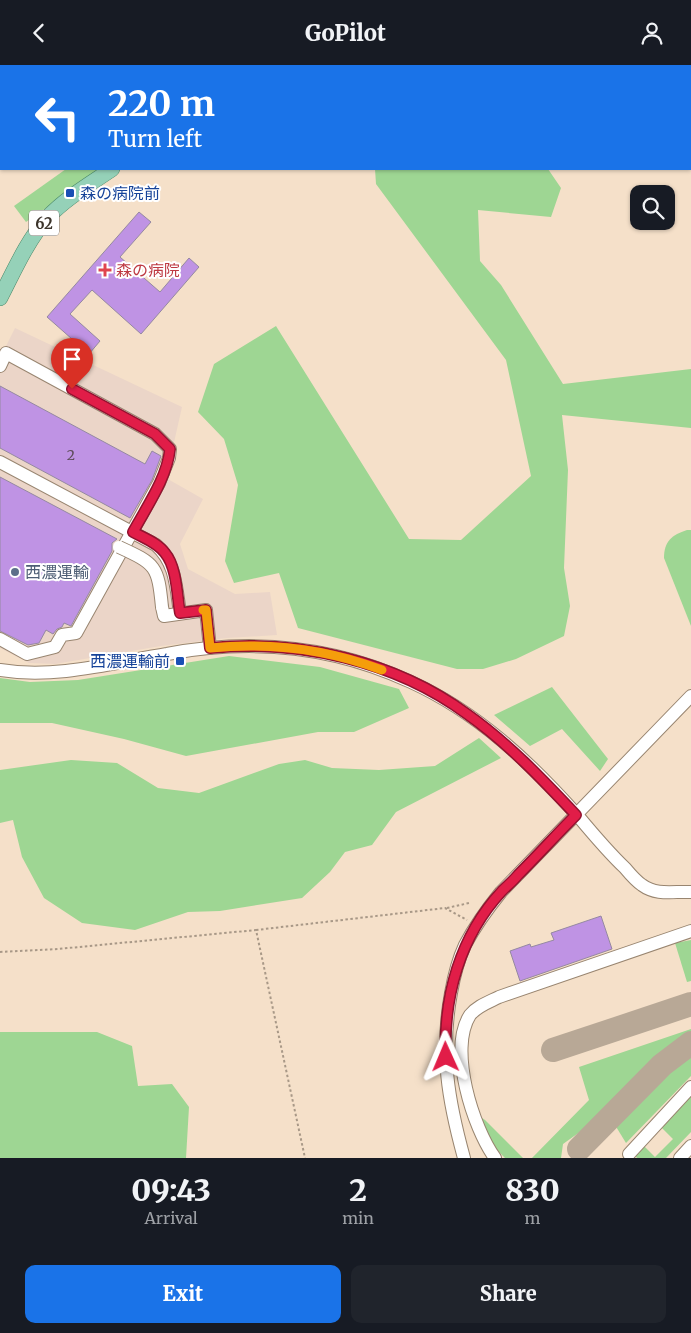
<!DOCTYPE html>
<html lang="en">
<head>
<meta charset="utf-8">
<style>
  body { margin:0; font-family:Merriweather,"Noto Sans JP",serif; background:#20242c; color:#f1f3f6; height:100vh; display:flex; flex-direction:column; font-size:19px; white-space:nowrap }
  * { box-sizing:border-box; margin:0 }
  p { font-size:16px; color:#9ea1a6 }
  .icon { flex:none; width:28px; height:28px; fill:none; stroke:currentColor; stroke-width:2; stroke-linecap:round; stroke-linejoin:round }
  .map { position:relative; height:1093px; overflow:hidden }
  .sheet { display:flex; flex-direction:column; background:#171b24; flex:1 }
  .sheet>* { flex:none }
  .top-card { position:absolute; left:0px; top:0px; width:691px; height:105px; box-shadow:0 1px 4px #0004; background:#1a73e8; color:#fff; overflow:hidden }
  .buttons { position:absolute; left:630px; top:120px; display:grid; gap:10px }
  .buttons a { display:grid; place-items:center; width:45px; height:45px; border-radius:10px; background:#171b24; box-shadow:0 1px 4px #0004; font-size:25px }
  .pin { position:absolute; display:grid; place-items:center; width:42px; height:42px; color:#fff; margin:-51px -21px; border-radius:50% 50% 50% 0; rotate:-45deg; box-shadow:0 0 5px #0007 }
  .pin .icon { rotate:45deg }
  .me { position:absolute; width:55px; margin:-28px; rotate:359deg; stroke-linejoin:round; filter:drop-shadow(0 0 4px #0008) }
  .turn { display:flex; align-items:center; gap:18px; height:105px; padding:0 25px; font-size:22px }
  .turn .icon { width:65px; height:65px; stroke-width:2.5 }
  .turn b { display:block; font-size:35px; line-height:42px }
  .eta { display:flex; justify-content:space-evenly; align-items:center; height:85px; text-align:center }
  .eta b { font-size:30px; font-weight:800; line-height:35px }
  .primary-button { display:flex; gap:10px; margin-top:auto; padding:10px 25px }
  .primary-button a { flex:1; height:58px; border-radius:10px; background:#1a73e8; color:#fff; font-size:20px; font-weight:800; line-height:58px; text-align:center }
  .primary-button a+a { background:#20242c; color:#f1f3f6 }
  header { display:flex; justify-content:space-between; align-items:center; height:65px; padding:0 25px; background:#171b24; font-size:22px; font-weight:800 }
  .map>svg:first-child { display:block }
</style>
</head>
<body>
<header><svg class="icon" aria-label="back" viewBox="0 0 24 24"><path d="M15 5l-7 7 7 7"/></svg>GoPilot<svg class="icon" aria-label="person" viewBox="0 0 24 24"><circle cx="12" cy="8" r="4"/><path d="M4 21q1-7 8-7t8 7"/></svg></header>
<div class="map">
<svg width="691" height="1093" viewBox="0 0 691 1093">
  <rect width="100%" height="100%" fill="#f5e0c9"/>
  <polygon fill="#ebd5c8" points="15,263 182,342 166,413 203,434 180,479 188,504 235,529 270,527 277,570 227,573 161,581 55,599 29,598 0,583 0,293"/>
  <g fill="#9ed693">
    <polygon points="66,104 102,104 26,157 14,141"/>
    <polygon points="375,104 548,104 561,123 551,152 478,145 480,196 501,220 563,319 691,304 691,363 562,350 568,405 564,503 570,541 564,571 516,594 483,604 457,604 298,563 279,508 234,518 225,496 238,420 224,374 198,347 214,299 276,261 409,474 461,475 531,411 506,295 376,119"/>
    <path d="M 687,465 L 691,465 L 691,561 L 664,493 C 664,476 672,470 687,465 Z"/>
    <polygon points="229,591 320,602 399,624 409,643 354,667 318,667 186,691 124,674 52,658 0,658 0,613 30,617 78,615"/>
    <polygon points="552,622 608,694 600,706 562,664 530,681 494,650"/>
    <polygon points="479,673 501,693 396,747 372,780 345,787 330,807 302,833 220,846 188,847 135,865 82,858 44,833 22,792 13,755 0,758 0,705 71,695 117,698 158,723 199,728 279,699 305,695 332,703 379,705 435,701"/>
    <polygon points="691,875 691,916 687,917 675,878"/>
    <polygon points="691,964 691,967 659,990 591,1059 563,1079 561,1093 532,1093 589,1035 579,1002"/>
    <polygon points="0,967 97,967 132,981 138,1021 172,1019 189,1042 186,1093 0,1093"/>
    <polygon points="691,990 691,1011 626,1078 615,1060 666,1009"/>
    <polygon points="691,1029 691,1067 666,1093 637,1093 633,1088 642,1079 655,1092 673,1074 660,1061"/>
    <polygon points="479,1051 485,1055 523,1093 505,1093 496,1084"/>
  </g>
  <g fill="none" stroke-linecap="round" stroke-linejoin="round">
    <g stroke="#b8a896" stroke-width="24">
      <polyline points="553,985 691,939"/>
      <polyline points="579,1084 662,1000 691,978"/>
    </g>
  </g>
  <g fill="#bf93e4" stroke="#9589a1">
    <polygon points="139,147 151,157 120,192 160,227 189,193 199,202 141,269 92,225 70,249 100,276 89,289 47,252"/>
    <polygon points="0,321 145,399 152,386 161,391 152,415 130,453 0,383"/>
    <polygon points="0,412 117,474 112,478 112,486 71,561 64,558 62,562 57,564 53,569 46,565 39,578 28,580 0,566"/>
    <polygon points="601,851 612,884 520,916 510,886 530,879 531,882 554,875 551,868"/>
  </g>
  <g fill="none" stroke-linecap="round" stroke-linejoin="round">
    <g stroke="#988570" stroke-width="14">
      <g id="minor">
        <polyline points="175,0 176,1"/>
        <polyline points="228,0 229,1"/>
        <polyline points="0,301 6,288 155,369 170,384 169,393 159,418 76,568 62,570 55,582 27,589 0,574"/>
        <path d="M 0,397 L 156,480 C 176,498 176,522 180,548"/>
        <polyline points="162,542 164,551 206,545 210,583"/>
        <path d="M 0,605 C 56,614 112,598 167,589 C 252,573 332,580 411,617 C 477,647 531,698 578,751 C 593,769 608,787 625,803 C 630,809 636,816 642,820 C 657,831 674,826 691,827"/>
        <polyline points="629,1089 691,1022"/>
        <path d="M 464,1093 C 448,1035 440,988 451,928 C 454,911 458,895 465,880 C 475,861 488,843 501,827 L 691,631"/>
        <path d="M 495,1093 C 473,1063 448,984 470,950 C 477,941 489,937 499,932 L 691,866"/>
        <polyline points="680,1093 691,1081"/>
      </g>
    </g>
    <g stroke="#488767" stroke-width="16">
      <g id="major">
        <polyline points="258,1 260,0"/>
        <path d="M 0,233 C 14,206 27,176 47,153 C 66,133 90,119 112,104"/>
      </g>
    </g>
    <g stroke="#a89887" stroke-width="2" stroke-dasharray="2.5 2.5" stroke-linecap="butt">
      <polyline points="447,843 469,838"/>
      <polyline points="256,865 445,843 467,855"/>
      <polyline points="0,887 58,884 256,865 305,1093"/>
    </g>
    <use href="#minor" stroke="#fff" stroke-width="12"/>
    <use href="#major" stroke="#95d1b8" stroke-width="15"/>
    <g stroke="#988570" stroke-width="14" stroke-linecap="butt">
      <path id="minor-bridge" d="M 119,482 C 156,499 158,501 162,542"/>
    </g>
    <use href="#minor-bridge" stroke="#fff" stroke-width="12"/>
  </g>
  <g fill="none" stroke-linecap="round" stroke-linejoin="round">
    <g stroke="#92132f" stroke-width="12">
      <path id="route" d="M 72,324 L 155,369 L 170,384 C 167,413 147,441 133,467 C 144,473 158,478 165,488 C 177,502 177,531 180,548 L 206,545 L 210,583 C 299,574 395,596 467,649 C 508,678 542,714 576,750 C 556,770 538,790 518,810 C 513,816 507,821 502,826 C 460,871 443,932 446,992"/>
    </g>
    <use href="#route" stroke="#e11d48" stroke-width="9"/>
    <path stroke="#f59e0b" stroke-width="9" d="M 203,545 L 206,545 L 210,583 C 269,577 327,584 382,605"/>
  </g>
  <g fill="#1a4fb4" stroke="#fff" stroke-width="2">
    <rect x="65" y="123" width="10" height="10" rx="2.5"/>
    <rect x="175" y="591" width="10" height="10" rx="2.5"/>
  </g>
  <path fill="#e0444e" stroke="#fff" stroke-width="2" d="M102.5 197.5h5v5h5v5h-5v5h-5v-5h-5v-5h5z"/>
  <circle fill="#5c6f8a" stroke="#fff" stroke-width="2" cx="15" cy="507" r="5"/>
  <g text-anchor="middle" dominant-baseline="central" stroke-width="4" stroke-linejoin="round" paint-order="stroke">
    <g font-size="14" fill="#5d4c59">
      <text x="71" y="390">2</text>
    </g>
    <rect fill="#fff" stroke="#76716b" stroke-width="1" x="29" y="145.5" width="30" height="25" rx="4"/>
    <g font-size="15" font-weight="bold" fill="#3c342b">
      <text x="44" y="158">62</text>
    </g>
    <g font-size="16" fill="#164399" stroke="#fff" text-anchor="start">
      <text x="80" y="128">森の病院前</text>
      <text x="170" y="596" text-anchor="end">西濃運輸前</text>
    </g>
    <g font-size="16" fill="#be3a42" stroke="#fff" text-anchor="start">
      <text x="116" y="205">森の病院</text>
    </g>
    <g font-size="16" fill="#4e5e75" stroke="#fff" text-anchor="start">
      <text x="25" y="507">西濃運輸</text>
    </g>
  </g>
</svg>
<div class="buttons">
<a><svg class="icon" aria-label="search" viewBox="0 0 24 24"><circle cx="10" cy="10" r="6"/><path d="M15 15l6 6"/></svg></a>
</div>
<div class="pin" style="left:72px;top:324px;background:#d93025"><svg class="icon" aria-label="arrive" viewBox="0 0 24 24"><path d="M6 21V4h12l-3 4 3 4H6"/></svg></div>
<svg class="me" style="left:446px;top:992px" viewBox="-20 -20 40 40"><path d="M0-17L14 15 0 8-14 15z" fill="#e11d48" stroke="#fff" stroke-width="4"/></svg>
<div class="top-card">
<div class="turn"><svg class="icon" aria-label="left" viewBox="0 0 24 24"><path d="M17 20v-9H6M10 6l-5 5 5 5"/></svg><div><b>220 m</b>Turn left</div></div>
</div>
</div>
<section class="sheet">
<div class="eta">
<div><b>09:43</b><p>Arrival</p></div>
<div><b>2</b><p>min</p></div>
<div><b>830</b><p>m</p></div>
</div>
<div class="primary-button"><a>Exit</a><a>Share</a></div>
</section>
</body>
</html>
